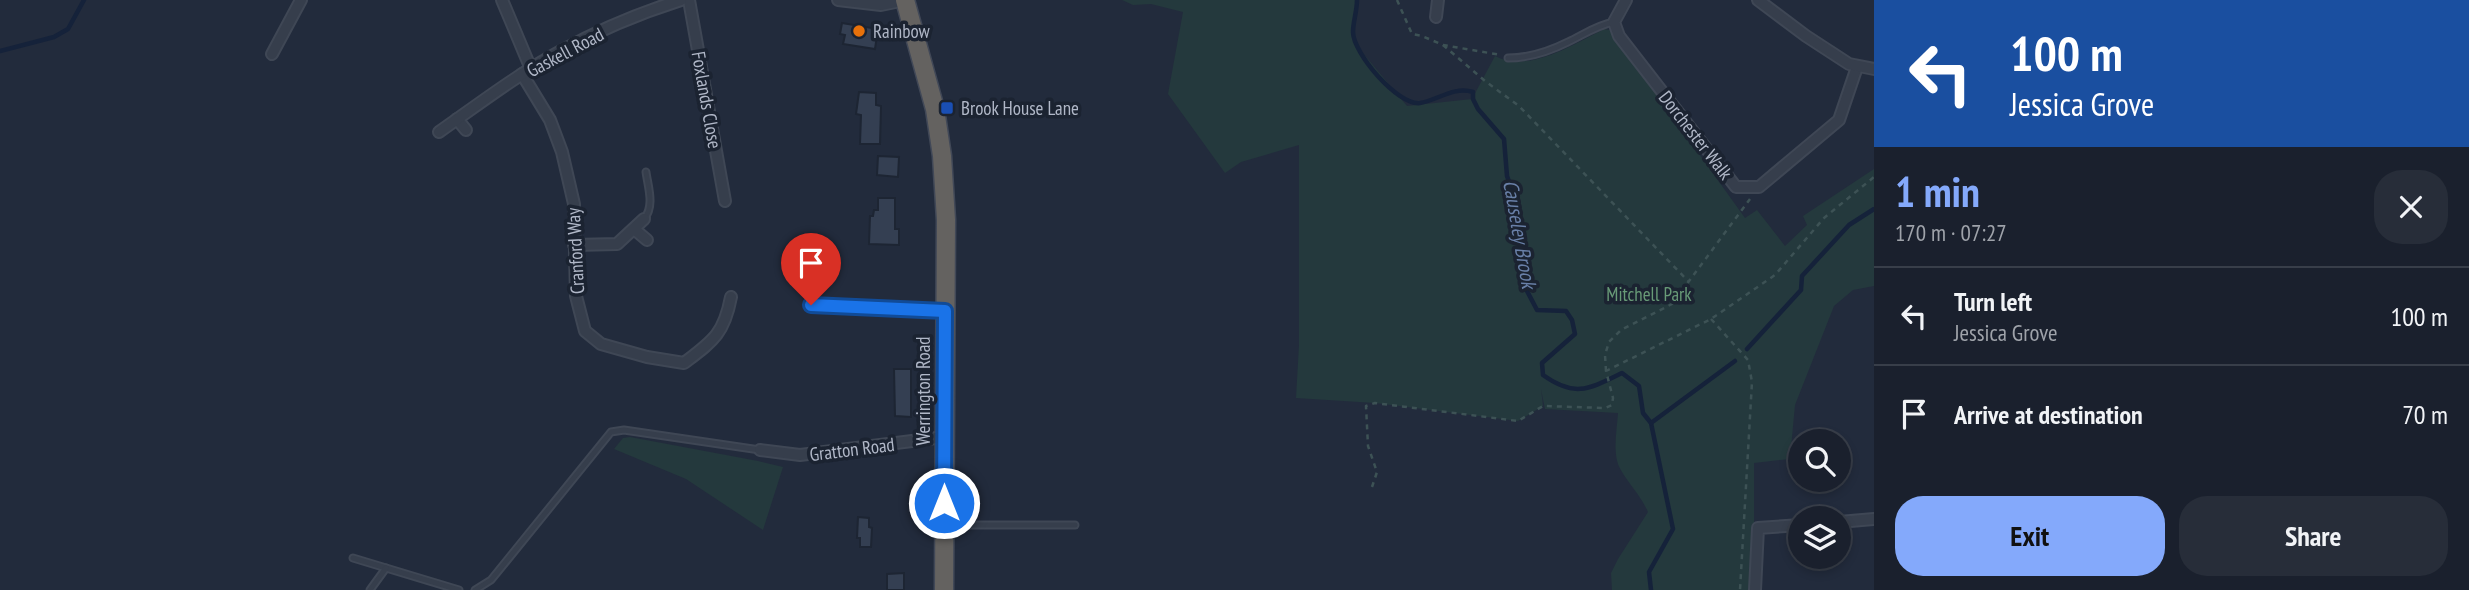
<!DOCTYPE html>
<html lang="en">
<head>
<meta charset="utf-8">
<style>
  body { margin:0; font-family:"PT Sans Narrow",sans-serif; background:#272d39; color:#f1f3f6; height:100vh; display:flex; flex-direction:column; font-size:26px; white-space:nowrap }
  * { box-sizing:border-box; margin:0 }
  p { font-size:23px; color:#9fa3aa }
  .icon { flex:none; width:38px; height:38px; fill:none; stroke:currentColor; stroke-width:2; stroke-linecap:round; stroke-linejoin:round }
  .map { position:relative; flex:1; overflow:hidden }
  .details { display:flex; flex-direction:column; background:#1a202d; width:595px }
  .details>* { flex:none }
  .top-card { background:#1a4fa0; color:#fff; overflow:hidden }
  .controls { position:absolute; left:1788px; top:429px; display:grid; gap:14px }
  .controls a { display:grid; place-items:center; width:63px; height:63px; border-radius:50%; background:#1a202d; box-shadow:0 4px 10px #0003,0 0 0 2px #383e49; font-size:35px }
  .pin { position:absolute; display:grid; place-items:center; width:60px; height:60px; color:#fff; margin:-72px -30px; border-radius:50% 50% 50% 0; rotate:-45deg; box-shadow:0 0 7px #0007 }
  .pin .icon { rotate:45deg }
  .me { position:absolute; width:77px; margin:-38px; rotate:0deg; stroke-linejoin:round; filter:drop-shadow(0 0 5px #0008) }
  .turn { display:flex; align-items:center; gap:24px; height:147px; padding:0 21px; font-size:32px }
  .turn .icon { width:91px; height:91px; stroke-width:2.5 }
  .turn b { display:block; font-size:49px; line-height:60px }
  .round { display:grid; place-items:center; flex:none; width:74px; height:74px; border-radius:28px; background:#272d39 }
  .head { display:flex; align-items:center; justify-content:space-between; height:119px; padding:0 21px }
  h1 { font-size:42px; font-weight:700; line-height:52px; color:#84a9fb }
  .action { display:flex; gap:14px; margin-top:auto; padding:14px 21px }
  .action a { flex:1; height:80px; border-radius:28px; background:#84a9fb; color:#111; font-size:28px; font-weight:700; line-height:80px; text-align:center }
  .action a+a { background:#272d39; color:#f1f3f6 }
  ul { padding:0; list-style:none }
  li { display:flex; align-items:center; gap:21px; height:98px; padding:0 21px; border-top:2px solid #383e49 }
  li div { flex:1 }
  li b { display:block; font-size:26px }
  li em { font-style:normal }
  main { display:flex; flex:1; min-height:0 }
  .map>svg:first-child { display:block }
</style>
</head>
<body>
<main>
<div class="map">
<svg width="1874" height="590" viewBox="0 0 1874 590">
  <rect width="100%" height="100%" fill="#222b3c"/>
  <g fill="#24393d">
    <path d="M 1122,0 L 1357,0 L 1352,34 L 1362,52 L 1407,106 L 1472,99 L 1495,56 C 1527,74 1575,44 1604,29 L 1610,30 L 1745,218 L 1757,210 L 1785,246 L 1807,225 L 1803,216 L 1874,169 L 1874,286 L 1853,290 L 1834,306 L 1795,405 L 1790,459 L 1754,463 L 1754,523 L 1749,590 L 1612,590 L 1611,573 L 1618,559 L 1648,512 C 1641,495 1622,476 1618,464 C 1613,449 1617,429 1618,413 L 1545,409 L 1541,389 L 1543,406 L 1518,421 L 1375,403 L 1296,398 L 1299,345 L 1299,145 L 1241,162 L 1225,173 L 1168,94 L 1183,12 L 1151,4 L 1133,5 Z"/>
    <polygon points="630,437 758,461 783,467 763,530 686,479 614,449 623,438"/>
  </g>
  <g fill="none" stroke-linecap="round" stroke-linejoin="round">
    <g stroke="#15223a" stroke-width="4.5">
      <path d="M 1357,0 C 1357,11 1353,22 1353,32 C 1353,53 1398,106 1420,103 C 1438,100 1454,86 1473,92 L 1473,99 L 1478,109 L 1504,139 L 1507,176 L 1517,204 L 1527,291 L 1537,310 L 1566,311 L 1572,320 L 1575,334 L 1542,363 L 1543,375 C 1575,398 1589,389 1622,373 L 1639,386 L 1643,413 L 1651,423 L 1673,529 L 1649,572 L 1651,590"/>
      <polyline points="0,51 54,37 68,29 84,0"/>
      <polyline points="1747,349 1801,290 1802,276 1849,225 1874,209"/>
      <polyline points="1651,423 1735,361"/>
    </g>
  </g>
  <g fill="#343f52" stroke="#1d2533" stroke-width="2">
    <polygon points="842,23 878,29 875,49 843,44 845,35 840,34"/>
    <polygon points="859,92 876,93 876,105 881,106 880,144 860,144 861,115 856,114"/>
    <polygon points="878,156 899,157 898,177 877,175"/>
    <polygon points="878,198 895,198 895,229 899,229 899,245 869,244 870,216 873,216 874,210 878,210"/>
    <polygon points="894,369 911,369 911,417 895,416"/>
    <polygon points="858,517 869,518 869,527 872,528 871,547 860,547 860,538 857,538"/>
    <polygon points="904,573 904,590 887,590 887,574"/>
  </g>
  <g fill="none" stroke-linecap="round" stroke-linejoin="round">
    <g stroke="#3f4755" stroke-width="9">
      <g id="service">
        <path d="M 1508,58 C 1529,58 1548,52 1568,42 C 1583,35 1597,25 1614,22"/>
        <path d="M 644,219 C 655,206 648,187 646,172"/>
        <polyline points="948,525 1075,525"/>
        <polyline points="353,558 459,590"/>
        <polyline points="370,590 386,568"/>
        <polyline points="475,590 491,580 611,432 624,430 760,450"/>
      </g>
    </g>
    <g stroke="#3f4755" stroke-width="14">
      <g id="minor">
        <polyline points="502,0 531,69"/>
        <polyline points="689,0 725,201"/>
        <polyline points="838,0 881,5 905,0"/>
        <polyline points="1626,0 1614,22 1619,36 1736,187 1759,187 1839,120 1857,67"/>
        <polyline points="1758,0 1806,36 1849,64 1874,69"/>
        <polyline points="1436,17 1438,0"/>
        <polyline points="272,54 301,0"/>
        <path d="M 522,74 L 550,120 L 562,152 L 574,204 L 576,296 L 585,331 L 601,344 L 647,357 L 684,363 C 713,341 724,334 731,297"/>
        <polyline points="457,119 466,130"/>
        <path d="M 439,132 C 479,104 518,74 561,51 C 599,30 640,13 681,0"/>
        <polyline points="634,229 647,240"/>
        <polyline points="574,245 617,244 644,219"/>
        <polyline points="811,305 945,311"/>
        <polyline points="760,450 800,455 944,437"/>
        <polyline points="1839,522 1874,519"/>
        <polyline points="1755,590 1758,528 1801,525"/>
      </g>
    </g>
    <g stroke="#414857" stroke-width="21">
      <polyline id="trunk" points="905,0 935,109 942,156 946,220 944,590"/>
    </g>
    <g stroke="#3d5255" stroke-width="2.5" stroke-dasharray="5 5" stroke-linecap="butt">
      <polyline points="1397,0 1412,34 1422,36 1443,45 1501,55"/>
      <polyline points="1443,45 1485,81 1519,106 1689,282"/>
      <polyline points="1711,319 1748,360 1752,382 1740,590"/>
      <polyline points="1606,371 1605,355 1609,342 1621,330 1672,304 1750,199"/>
      <polyline points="1372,487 1377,472 1368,446 1366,406 1375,403 1518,421 1543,406 1605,408 1612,405 1613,398 1606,371 1711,319 1775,275 1824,218 1874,177"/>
    </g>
    <use href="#service" stroke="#363e4c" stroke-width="5"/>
    <use href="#minor" stroke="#363e4c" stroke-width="10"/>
    <use href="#trunk" stroke="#646260" stroke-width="18"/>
  </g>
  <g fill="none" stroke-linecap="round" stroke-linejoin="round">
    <g stroke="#114b97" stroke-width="18">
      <polyline id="route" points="811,305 945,311 944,503"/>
    </g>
    <use href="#route" stroke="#1a73e8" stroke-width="12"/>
  </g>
  <circle fill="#e8710a" stroke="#1b2331" stroke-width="2.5" cx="859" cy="31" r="7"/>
  <rect fill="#1a4fb4" stroke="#1b2331" stroke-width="2.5" x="940" y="101" width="14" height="14" rx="3.5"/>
  <g text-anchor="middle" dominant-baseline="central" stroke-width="7" stroke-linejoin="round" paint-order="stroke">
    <g font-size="19" fill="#b1b8c8" stroke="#1b2331" text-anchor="start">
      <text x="873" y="31">Rainbow</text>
      <text x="961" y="108">Brook House Lane</text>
    </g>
    <g font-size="19" fill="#b1b8c8" stroke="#1b2331">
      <text transform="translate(565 52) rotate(-28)">Gaskell Road</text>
      <text transform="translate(707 100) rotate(80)">Foxlands Close</text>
      <text transform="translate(1696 135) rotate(52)">Dorchester Walk</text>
      <text transform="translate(575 251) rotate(-93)">Cranford Way</text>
      <text transform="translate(923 391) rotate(-90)">Werrington Road</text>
      <text transform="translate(852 449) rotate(-7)">Gratton Road</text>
    </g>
    <g font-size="19" fill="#689a77" stroke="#1b2331">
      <text x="1649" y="294">Mitchell Park</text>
    </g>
    <g font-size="21" font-style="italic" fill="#6980a8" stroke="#1b2331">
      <text transform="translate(1520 234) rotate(80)">Causeley Brook</text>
    </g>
  </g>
</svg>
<div class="controls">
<a><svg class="icon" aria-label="search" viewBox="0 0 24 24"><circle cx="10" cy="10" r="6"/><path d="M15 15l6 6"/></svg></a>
<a><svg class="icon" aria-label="layers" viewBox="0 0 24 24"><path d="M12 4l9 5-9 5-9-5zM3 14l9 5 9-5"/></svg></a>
</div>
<div class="pin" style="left:811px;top:305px;background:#d93025"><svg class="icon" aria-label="arrive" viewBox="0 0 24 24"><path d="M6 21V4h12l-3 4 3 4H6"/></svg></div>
<svg class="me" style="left:944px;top:503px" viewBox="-20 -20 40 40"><circle r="17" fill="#1a73e8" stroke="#fff" stroke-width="3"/><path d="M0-11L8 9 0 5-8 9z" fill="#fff"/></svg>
</div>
<section class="details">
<div class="top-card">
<div class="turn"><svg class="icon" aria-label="left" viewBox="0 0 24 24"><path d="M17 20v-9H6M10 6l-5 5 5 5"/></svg><div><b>100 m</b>Jessica Grove</div></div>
</div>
<div class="head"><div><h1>1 min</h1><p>170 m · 07:27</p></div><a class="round"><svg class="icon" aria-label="close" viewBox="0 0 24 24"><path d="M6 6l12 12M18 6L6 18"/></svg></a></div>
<ul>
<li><svg class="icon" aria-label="left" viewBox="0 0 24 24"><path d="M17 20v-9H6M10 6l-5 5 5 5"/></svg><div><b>Turn left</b><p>Jessica Grove</p></div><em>100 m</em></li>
<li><svg class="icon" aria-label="arrive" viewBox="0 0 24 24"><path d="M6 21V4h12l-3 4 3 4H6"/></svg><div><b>Arrive at destination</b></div><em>70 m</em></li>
</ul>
<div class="action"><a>Exit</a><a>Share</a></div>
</section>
</main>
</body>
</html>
